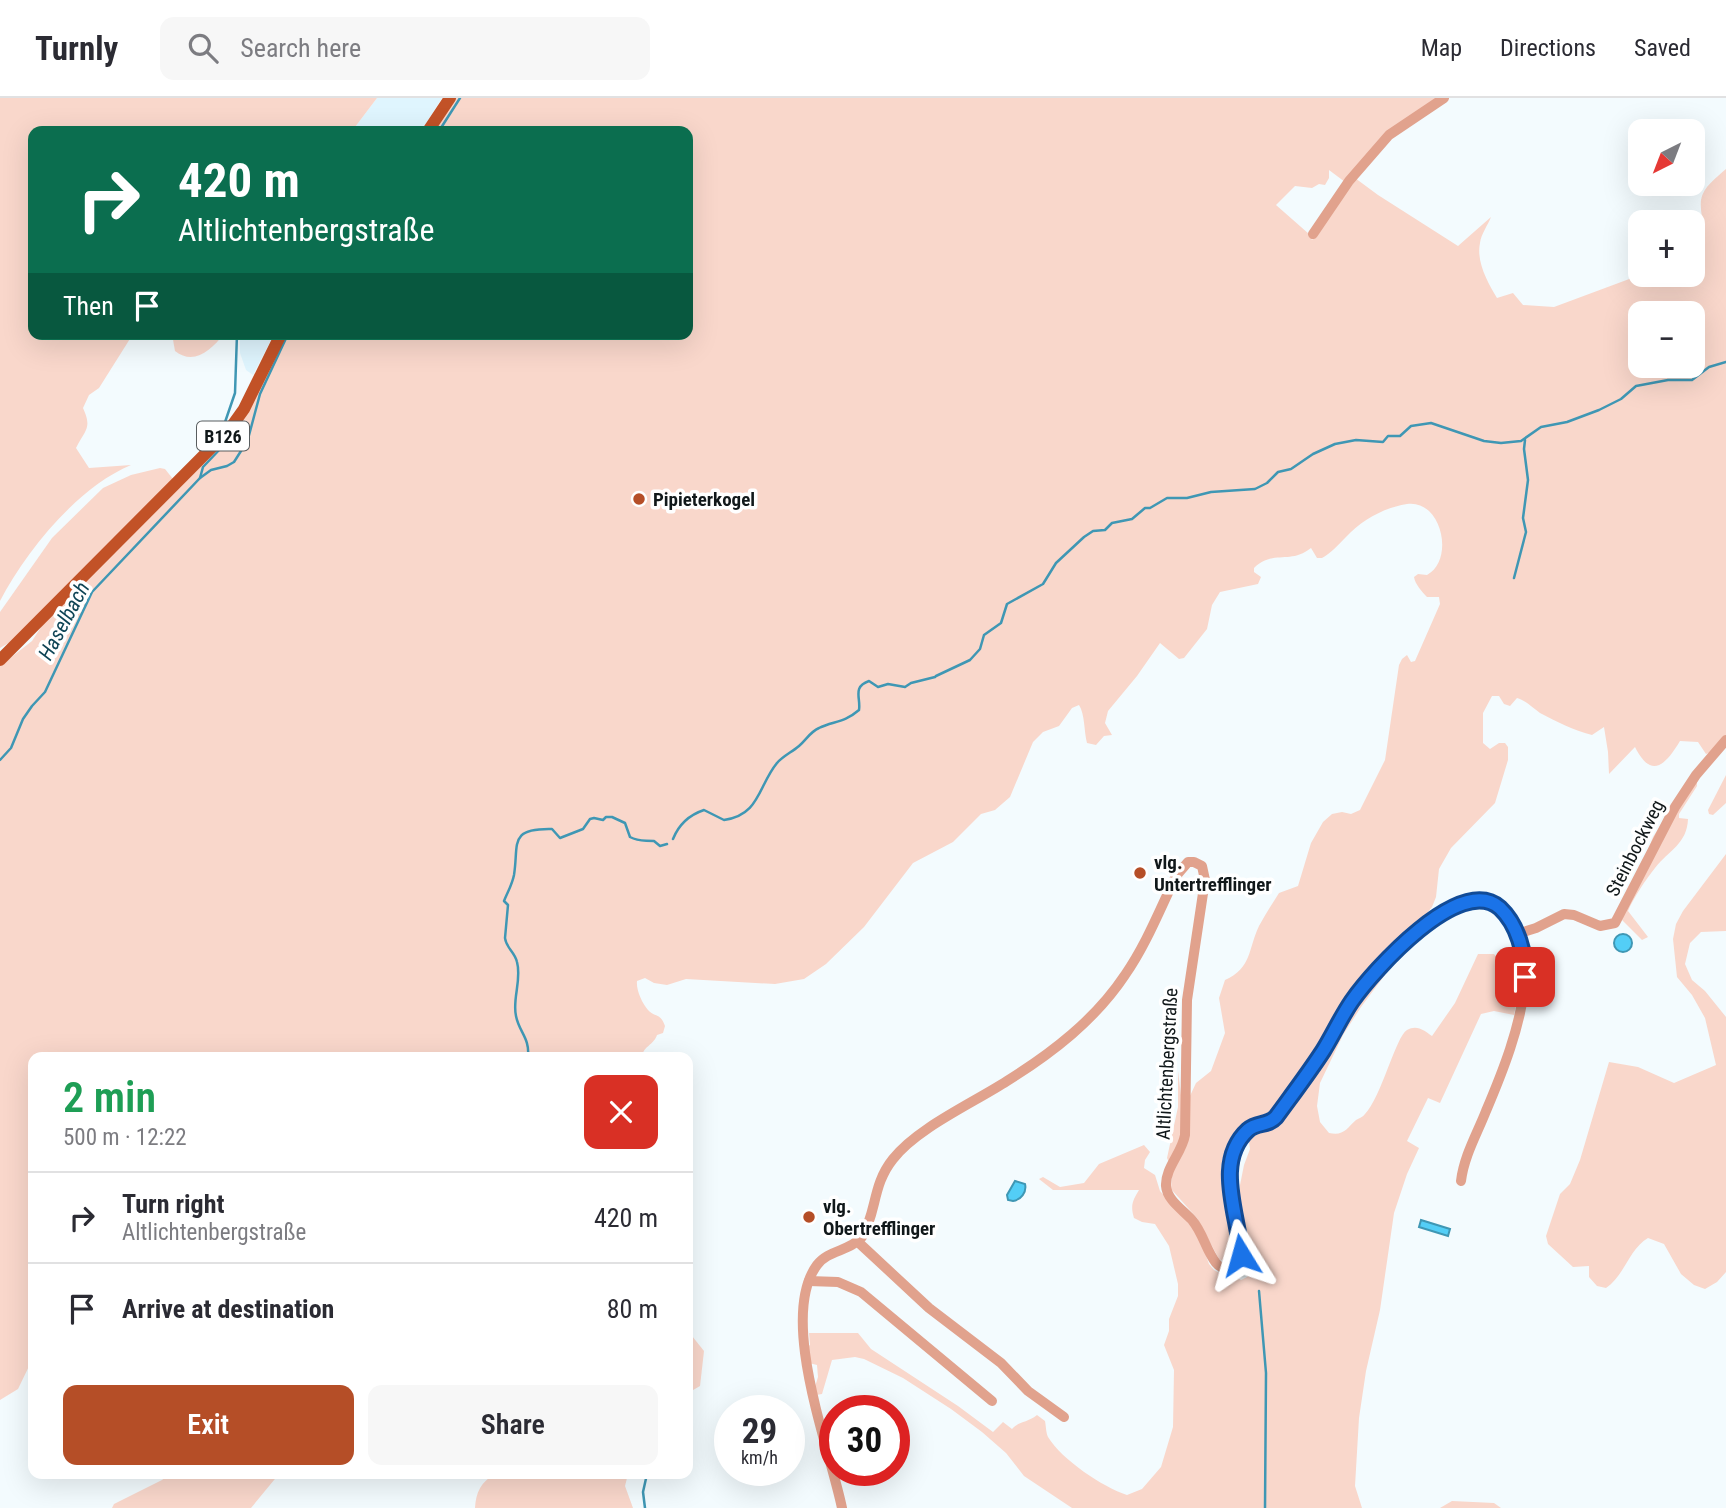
<!DOCTYPE html>
<html lang="en">
<head>
<meta charset="utf-8">
<style>
  body { margin:0; font-family:"Roboto Condensed",sans-serif; background:#f7f7f7; color:#2b2b33; height:100vh; display:flex; flex-direction:column; font-size:26px; white-space:nowrap }
  * { box-sizing:border-box; margin:0 }
  p { font-size:23px; color:#7c7c81 }
  .icon { flex:none; width:38px; height:38px; fill:none; stroke:currentColor; stroke-width:2; stroke-linecap:round; stroke-linejoin:round }
  .map { position:relative; flex:1; overflow:hidden }
  .details { position:absolute; left:28px; top:954px; width:665px; height:427px; display:flex; flex-direction:column; background:#fff; border-radius:14px; box-shadow:0 7px 28px #0002 }
  .details>* { flex:none }
  .top-card { position:absolute; left:28px; top:28px; width:665px; height:214px; border-radius:14px; box-shadow:0 7px 28px #0002; background:#0b6e4f; color:#fff; overflow:hidden }
  .needle { width:46px; rotate:222deg }
  .tools { position:absolute; left:1628px; top:21px; display:grid; gap:14px }
  .tools a { display:grid; place-items:center; width:77px; height:77px; border-radius:14px; background:#fff; box-shadow:0 7px 28px #0002; font-size:35px }
  .speed { position:absolute; left:714px; top:1297px; display:flex; gap:14px; font-size:35px; font-weight:700; text-align:center }
  .speed>* { display:grid; place-content:center; width:91px; height:91px; border-radius:50%; background:#fff; box-shadow:0 7px 28px #0002; line-height:1 }
  .speed small { font-size:18px; font-weight:400 }
  .speed .limit { border:10px solid #d22; background:#fff; color:#111 }
  .pin { position:absolute; display:grid; place-items:center; width:60px; height:60px; color:#fff; margin:-30px; border-radius:14px; box-shadow:0 4px 10px #0006 }
  .me { position:absolute; width:77px; margin:-38px; rotate:352deg; stroke-linejoin:round; filter:drop-shadow(0 0 5px #0008) }
  .turn { display:flex; align-items:center; gap:24px; height:147px; padding:0 35px; font-size:32px }
  .turn .icon { width:91px; height:91px; stroke-width:2.5 }
  .turn b { display:block; font-size:49px; line-height:60px }
  .then { display:flex; align-items:center; height:66px; padding:0 35px; background:#0003; gap:14px; font-size:26px }
  .round { display:grid; place-items:center; flex:none; width:74px; height:74px; border-radius:14px; background:#f7f7f7 }
  .headline { display:flex; align-items:center; justify-content:space-between; height:119px; padding:0 35px }
  h1 { font-size:42px; font-weight:600; line-height:52px; color:#1e9e55 }
  .primary-button { display:flex; gap:14px; margin-top:auto; padding:14px 35px }
  .primary-button a { flex:1; height:80px; border-radius:14px; background:#b54e27; color:#fff; font-size:28px; font-weight:600; line-height:80px; text-align:center }
  .primary-button a+a { background:#f7f7f7; color:#2b2b33 }
  ul { padding:0; list-style:none }
  li { display:flex; align-items:center; gap:21px; height:91px; padding:0 35px; border-top:2px solid #e1e1e2 }
  li div { flex:1 }
  li b { display:block; font-size:26px }
  li em { font-style:normal }
  header { display:flex; align-items:center; gap:42px; box-sizing:border-box; height:98px; padding:0 35px; background:#fff; border-bottom:2px solid #e1e1e2 }
  header strong { font-size:33px }
  nav { display:flex; gap:38px; margin-inline-start:auto; font-size:24px }
  .search { width:490px; height:63px; background:#f7f7f7; display:flex; align-items:center; gap:18px; box-sizing:border-box; padding:0 24px; border-radius:14px; color:#7c7c81; font-size:26px }
  .map>svg:first-child { display:block }
</style>
</head>
<body>
<header>
<strong>Turnly</strong>
<div class="search"><svg class="icon" aria-label="search" viewBox="0 0 24 24"><circle cx="10" cy="10" r="6"/><path d="M15 15l6 6"/></svg>Search here</div>
<nav><a>Map</a><a>Directions</a><a>Saved</a></nav>
</header>
<div class="map">
<svg width="1726" height="1410" viewBox="0 0 1726 1410">
  <rect width="100%" height="100%" fill="#f3fbfe"/>
  <g fill="#dff5fe">
    <polygon points="377,0 442,0 421,33 352,33"/>
    <polygon points="240,236 274,236 253,277 246,272 240,255"/>
  </g>
  <g fill="#f9d7cb" fill-rule="evenodd">
    <path d="M 0,0 L 377,0 L 352,33 L 33,33 L 33,236 L 133,236 L 99,290 L 89,297 L 83,310 C 92,330 86,331 76,350 L 89,370 L 131,367 C 78,389 26,453 0,503 Z"/>
    <path d="M 456,0 L 1442,0 L 1406,22 L 1345,84 L 1329,72 L 1329,80 L 1325,87 L 1319,86 L 1312,90 L 1295,88 L 1276,107 L 1309,136 L 1312,142 L 1355,80 L 1378,97 L 1458,148 L 1491,119 C 1488,127 1481,136 1480,145 C 1476,164 1488,185 1497,200 L 1513,195 L 1523,207 L 1554,209 L 1640,177 L 1692,177 L 1692,150 C 1711,135 1699,121 1701,102 C 1703,89 1717,79 1726,71 L 1726,637 L 1714,653 L 1706,656 L 1698,644 L 1680,643 C 1665,668 1651,681 1635,649 L 1609,676 L 1608,654 L 1604,629 L 1592,637 C 1573,632 1557,624 1540,615 C 1533,610 1525,602 1517,600 L 1510,608 L 1504,606 L 1499,598 L 1492,598 L 1483,615 L 1483,645 L 1490,651 L 1499,645 L 1505,645 L 1508,649 L 1508,662 L 1495,705 L 1451,750 L 1439,771 L 1436,799 L 1432,809 L 1410,836 L 1393,866 L 1361,909 L 1343,937 L 1320,985 L 1317,1008 L 1320,1024 L 1329,1035 C 1344,1038 1346,1031 1356,1022 C 1359,1020 1363,1019 1365,1016 C 1381,1000 1396,938 1407,932 C 1417,926 1425,933 1432,938 L 1455,905 L 1478,856 L 1494,856 L 1503,867 L 1521,880 L 1514,917 L 1494,913 L 1481,916 L 1440,1005 L 1428,1000 L 1407,1043 L 1419,1050 L 1407,1076 L 1394,1115 L 1380,1212 L 1366,1273 L 1359,1320 L 1355,1388 L 1362,1410 L 1072,1410 L 1024,1378 L 1006,1355 L 982,1334 L 951,1311 L 903,1280 L 864,1261 L 855,1259 L 832,1262 L 822,1296 L 816,1297 L 814,1292 L 818,1279 L 817,1267 L 809,1265 L 807,1249 L 810,1247 L 809,1235 L 858,1235 L 871,1251 L 958,1308 L 993,1334 L 1003,1324 L 1012,1331 C 1019,1323 1027,1325 1037,1317 L 1045,1323 C 1046,1328 1046,1335 1048,1339 C 1062,1362 1103,1389 1127,1397 L 1142,1391 L 1161,1369 L 1173,1329 L 1174,1272 L 1164,1247 L 1169,1233 L 1169,1221 L 1178,1198 L 1178,1186 L 1169,1148 L 1155,1126 L 1142,1124 L 1134,1120 C 1130,1107 1133,1102 1139,1092 L 1053,1092 L 1039,1081 L 1043,1079 L 1060,1089 L 1084,1085 L 1099,1066 L 1144,1047 L 1150,1054 L 1145,1062 L 1144,1070 L 1155,1077 L 1160,1093 L 1198,1136 L 1209,1166 L 1214,1172 L 1225,1178 L 1233,1177 L 1241,1182 L 1247,1179 L 1249,1175 L 1244,1155 L 1240,1111 L 1240,1087 L 1244,1067 L 1250,1051 L 1249,1044 L 1243,1039 L 1234,1039 C 1201,1078 1243,1124 1235,1161 L 1227,1165 L 1219,1161 L 1197,1120 L 1171,1091 L 1172,1071 L 1167,1060 L 1178,1009 L 1178,973 L 1183,1013 L 1196,985 L 1211,973 L 1225,935 L 1219,900 L 1225,882 C 1252,870 1248,851 1259,828 C 1265,817 1272,806 1279,795 L 1298,788 L 1311,745 L 1323,724 L 1332,716 L 1342,714 L 1351,716 L 1360,712 L 1385,662 L 1399,567 L 1402,561 L 1407,557 L 1411,564 L 1415,563 L 1440,506 L 1439,499 L 1427,499 C 1422,494 1415,486 1414,479 L 1418,476 L 1427,477 C 1455,462 1442,401 1407,406 C 1383,410 1362,422 1346,439 C 1339,446 1330,456 1322,460 L 1317,460 L 1311,450 C 1290,467 1274,451 1254,470 L 1254,474 L 1261,479 L 1258,486 L 1220,494 L 1212,507 L 1207,531 L 1184,560 L 1179,561 L 1160,545 L 1137,578 L 1108,613 L 1105,625 L 1112,637 L 1104,638 L 1096,647 L 1087,645 C 1084,634 1085,616 1079,607 L 1072,610 L 1059,628 L 1043,634 L 1033,644 L 1010,699 L 995,712 L 981,716 L 953,744 L 913,765 L 864,829 L 826,866 L 804,881 L 775,886 L 686,881 L 667,887 L 654,885 L 645,880 L 637,883 C 636,892 642,905 648,912 C 655,920 660,914 665,928 L 663,935 L 657,937 C 654,947 643,948 642,959 L 33,959 L 33,1260 L 18,1291 L 0,1302 L 0,568 L 32,543 L 45,523 L 210,358 L 287,236 L 688,236 L 688,33 L 434,33 ZM 1640,215 L 1692,215 L 1692,268 L 1640,268 Z"/>
    <path d="M 172,236 L 224,236 C 211,252 194,268 175,253 Z"/>
    <polygon points="160,370 165,371 173,381 17,540 0,550 0,514 52,440 103,390 131,377"/>
    <polygon points="1726,677 1726,705 1713,717 1709,716 1708,712"/>
    <path d="M 1697,684 L 1697,688 L 1679,716 L 1679,720 L 1688,721 C 1687,746 1669,752 1655,770 C 1646,781 1634,799 1628,813 L 1648,839 L 1642,842 L 1622,822 L 1653,739 L 1686,686 Z"/>
    <path d="M 1726,756 L 1726,833 L 1701,834 L 1690,845 L 1685,866 L 1692,882 L 1705,893 L 1726,919 L 1726,1174 L 1717,1184 L 1705,1191 L 1694,1187 L 1681,1176 L 1664,1146 L 1648,1140 C 1629,1151 1625,1177 1606,1190 L 1597,1188 L 1589,1179 L 1589,1168 L 1573,1169 L 1548,1146 L 1546,1138 L 1560,1096 L 1570,1086 L 1580,1062 L 1609,964 L 1638,969 L 1674,985 L 1716,967 L 1705,920 L 1692,897 L 1677,879 L 1673,841 L 1676,826 L 1683,813 Z"/>
    <polygon points="688,1233 704,1253 700,1288 688,1295"/>
    <polygon points="170,1376 279,1376 251,1410 112,1410 114,1406 162,1382"/>
    <path d="M 495,1376 L 628,1376 L 625,1388 L 633,1410 L 475,1410 C 476,1394 481,1384 495,1376 Z"/>
    <polygon points="1452,1403 1494,1405 1501,1410 1440,1410"/>
  </g>
  <g fill="#53cef6" stroke="#3f97b4" stroke-width="2">
    <circle cx="1623" cy="845" r="9"/>
    <path d="M 1015,1083 L 1025,1086 C 1027,1094 1021,1102 1013,1103 L 1008,1102 L 1007,1097 Z"/>
    <polygon points="1421,1122 1450,1131 1448,1138 1419,1129"/>
  </g>
  <g fill="none" stroke-linecap="round" stroke-linejoin="round">
    <g stroke="#3f97b4" stroke-width="2.5">
      <polyline points="439,33 460,0"/>
      <polyline points="223,330 235,295 237,236"/>
      <polyline points="200,380 203,369 222,349"/>
      <polyline points="1514,480 1526,434 1523,420 1528,382 1524,351 1525,342"/>
      <polyline points="936,578 970,562 980,551 984,537 1001,525 1007,506 1043,486 1056,465 1084,439 1093,433 1105,432 1112,425 1132,421 1145,410 1150,410 1167,400 1187,400 1211,394 1255,391 1267,385 1278,374 1291,371 1313,356 1335,346 1356,342 1383,344 1388,338 1400,338 1411,328 1431,325 1484,343 1501,345 1521,343 1541,329 1567,324 1599,312 1621,301 1636,288 1668,282 1692,282 1709,269 1726,264"/>
      <polyline points="0,662 11,650 23,621 32,608 45,594 92,494 200,380 211,372 227,368 234,364 241,353 248,341 260,296 288,236"/>
      <path d="M 673,741 C 679,726 689,717 704,712 L 724,722 C 760,717 758,688 777,665 C 783,658 792,654 799,648 C 806,642 810,634 819,630 C 833,623 844,625 859,612 C 861,600 852,589 869,583 L 878,589 L 888,586 L 905,589 L 911,585 L 935,579"/>
      <path d="M 528,959 C 530,940 519,934 516,918 C 512,901 522,882 517,864 C 515,854 506,850 505,840 L 508,807 L 504,803 C 508,793 512,787 514,777 C 519,746 508,730 552,731 L 560,740 L 583,731 L 590,721 L 594,720 L 603,722 L 606,719 L 612,719 L 625,725 L 630,739 C 639,744 644,742 654,743 L 660,748 L 667,746"/>
      <polyline points="1259,1193 1266,1275 1265,1410"/>
      <polyline points="645,1410 643,1394 647,1376"/>
    </g>
    <g stroke="#e1a28d" stroke-width="10">
      <polyline points="1313,136 1349,83 1389,37 1444,0"/>
      <polyline points="1517,836 1536,830 1564,816 1574,817 1600,828 1615,825 1675,709 1696,677 1726,642"/>
      <polyline points="858,1144 929,1210 1001,1265 1028,1293 1064,1319"/>
      <polyline points="809,1183 838,1184 861,1194 992,1303"/>
      <path d="M 842,1410 C 830,1351 778,1220 817,1167 C 828,1152 850,1153 862,1139 C 877,1114 872,1087 893,1061 C 917,1030 973,1005 1007,983 C 1052,955 1095,922 1125,877 C 1146,847 1160,811 1176,778 L 1188,764 L 1194,764 L 1202,768 L 1205,782 L 1187,902 L 1185,1037 C 1182,1055 1165,1070 1166,1088 C 1167,1102 1183,1112 1192,1122 C 1203,1135 1206,1152 1216,1165 C 1220,1170 1224,1171 1230,1171 L 1237,1167 L 1241,1161 C 1244,1120 1213,1072 1243,1036 C 1255,1023 1267,1030 1276,1019 C 1292,998 1308,976 1322,954 C 1334,936 1342,916 1355,899 C 1377,870 1462,772 1502,812 C 1520,831 1528,861 1525,886 C 1520,930 1503,973 1486,1013 C 1477,1036 1464,1058 1461,1083"/>
    </g>
    <g stroke="#c25227" stroke-width="12">
      <polyline points="428,33 450,0"/>
      <polyline points="0,562 229,332 244,311 281,236"/>
    </g>
  </g>
  <g fill="none" stroke-linecap="round" stroke-linejoin="round">
    <g stroke="#114b97" stroke-width="18">
      <path id="route" d="M 1241,1157 C 1239,1118 1213,1064 1248,1032 C 1257,1024 1268,1028 1276,1019 C 1292,997 1308,976 1323,953 C 1333,937 1341,919 1352,903 C 1373,873 1460,775 1500,810 C 1518,827 1525,855 1525,879"/>
    </g>
    <use href="#route" stroke="#1a73e8" stroke-width="12"/>
  </g>
  <g fill="#b54e27" stroke="#fff" stroke-width="2.5">
    <circle cx="639" cy="401" r="7"/>
    <circle cx="1140" cy="775" r="7"/>
    <circle cx="809" cy="1119" r="7"/>
  </g>
  <g text-anchor="middle" dominant-baseline="central" stroke-width="7" stroke-linejoin="round" paint-order="stroke">
    <rect fill="#fff" stroke="#585d5f" stroke-width="2" x="197" y="323.5" width="52" height="29" rx="5"/>
    <g font-size="18" font-weight="bold" fill="#11181a">
      <text x="223" y="338">B126</text>
    </g>
    <g font-size="19" font-weight="bold" fill="#11181a" stroke="#fff" text-anchor="start">
      <text x="653" y="401">Pipieterkogel</text>
      <text x="1154" y="764">vlg.<tspan x="1154" dy="22">Untertrefflinger</tspan></text>
      <text x="823" y="1108">vlg.<tspan x="823" dy="22">Obertrefflinger</tspan></text>
    </g>
    <g font-size="19" fill="#11181a" stroke="#fff">
      <text transform="translate(1635 750) rotate(-63)">Steinbockweg</text>
      <text transform="translate(1167 966) rotate(-87)">Altlichtenbergstraße</text>
    </g>
    <g font-size="21" font-style="italic" fill="#0e4455" stroke="#fff">
      <text transform="translate(64 523) rotate(-62)">Haselbach</text>
    </g>
  </g>
</svg>
<div class="tools">
<a><svg class="needle" viewBox="-14 -14 28 28"><path d="M0-13l5 13h-10z" fill="#e53935"/><path d="M0 13l5-13h-10z" fill="#7c7c81"/></svg></a>
<a>+</a>
<a>−</a>
</div>
<div class="speed"><div>29<small>km/h</small></div><div class="limit">30</div></div>
<div class="pin" style="left:1525px;top:879px;background:#d93025"><svg class="icon" aria-label="arrive" viewBox="0 0 24 24"><path d="M6 21V4h12l-3 4 3 4H6"/></svg></div>
<svg class="me" style="left:1241px;top:1157px" viewBox="-20 -20 40 40"><path d="M0-17L14 15 0 8-14 15z" fill="#1a73e8" stroke="#fff" stroke-width="4"/></svg>
<div class="top-card">
<div class="turn"><svg class="icon" aria-label="right" viewBox="0 0 24 24"><path d="M7 20v-9h11M14 6l5 5-5 5"/></svg><div><b>420 m</b>Altlichtenbergstraße</div></div>
<div class="then">Then<svg class="icon" aria-label="arrive" viewBox="0 0 24 24"><path d="M6 21V4h12l-3 4 3 4H6"/></svg></div>
</div>
<section class="details">
<div class="headline"><div><h1>2 min</h1><p>500 m · 12:22</p></div><a class="round" style="background:#d93025;color:#fff"><svg class="icon" aria-label="close" viewBox="0 0 24 24"><path d="M6 6l12 12M18 6L6 18"/></svg></a></div>
<ul>
<li><svg class="icon" aria-label="right" viewBox="0 0 24 24"><path d="M7 20v-9h11M14 6l5 5-5 5"/></svg><div><b>Turn right</b><p>Altlichtenbergstraße</p></div><em>420 m</em></li>
<li><svg class="icon" aria-label="arrive" viewBox="0 0 24 24"><path d="M6 21V4h12l-3 4 3 4H6"/></svg><div><b>Arrive at destination</b></div><em>80 m</em></li>
</ul>
<div class="primary-button"><a>Exit</a><a>Share</a></div>
</section>
</div>
</body>
</html>
